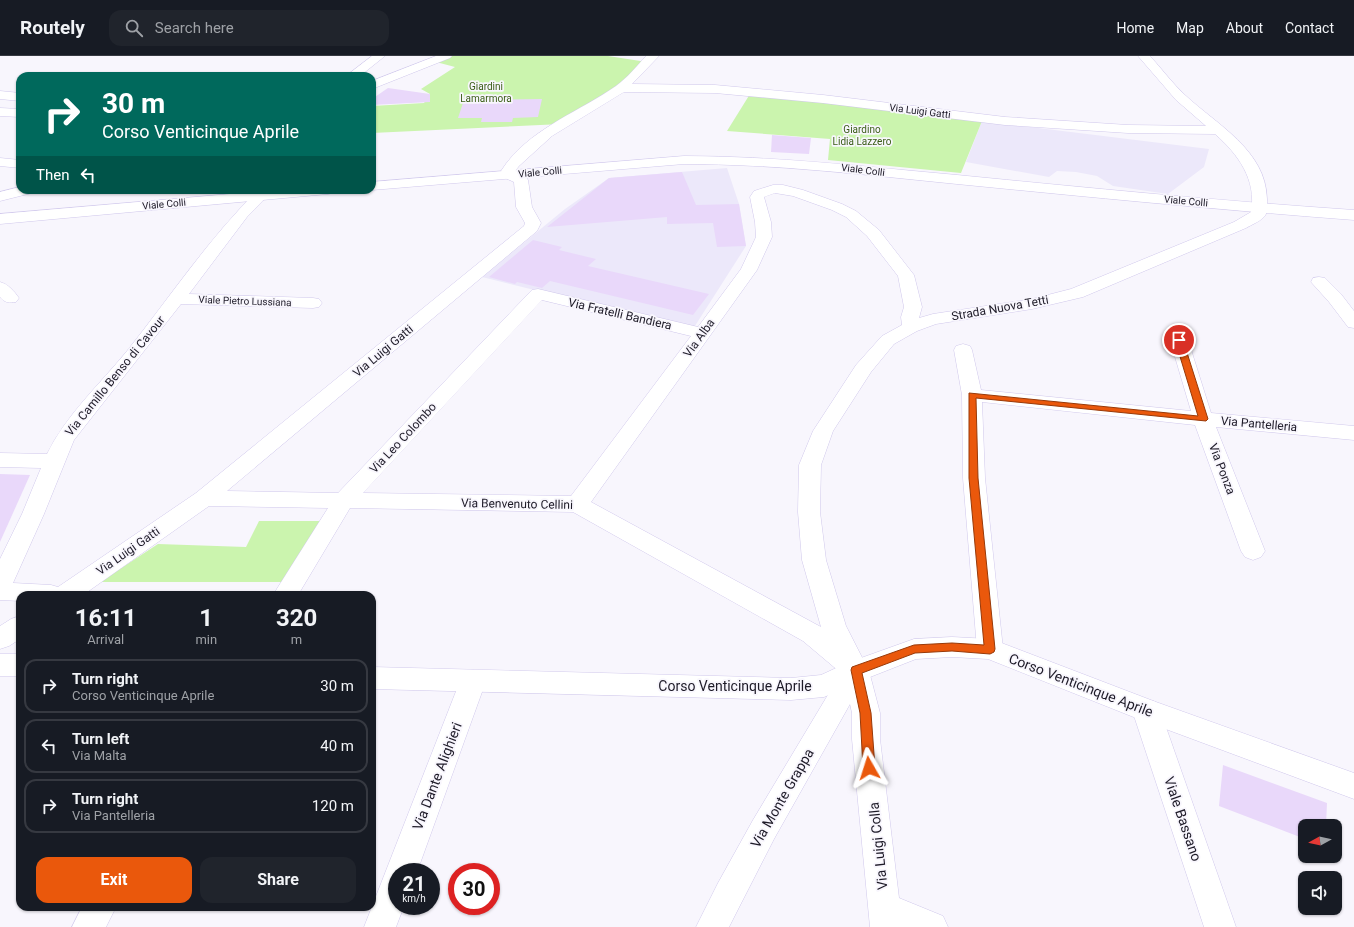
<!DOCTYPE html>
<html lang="en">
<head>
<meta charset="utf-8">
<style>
  body { margin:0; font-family:Roboto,sans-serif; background:#20242c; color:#f1f3f6; height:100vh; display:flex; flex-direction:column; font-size:15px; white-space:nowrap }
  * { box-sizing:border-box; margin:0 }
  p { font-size:13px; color:#9ea1a6 }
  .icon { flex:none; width:22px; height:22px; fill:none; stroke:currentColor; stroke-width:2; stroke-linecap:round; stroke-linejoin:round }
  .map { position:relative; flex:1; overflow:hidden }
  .sheet { position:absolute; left:16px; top:535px; width:360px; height:320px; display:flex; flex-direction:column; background:#171b24; border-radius:12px; box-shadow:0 1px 3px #0004 }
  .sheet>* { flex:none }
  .guide { position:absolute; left:16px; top:16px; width:360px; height:122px; border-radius:12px; box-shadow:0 1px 3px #0004; background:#00695c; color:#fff; overflow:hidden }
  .needle { width:26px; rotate:262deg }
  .buttons { position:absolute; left:1298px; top:763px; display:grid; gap:8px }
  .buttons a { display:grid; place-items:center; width:44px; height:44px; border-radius:8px; background:#171b24; box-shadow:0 1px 3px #0004; font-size:20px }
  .speed { position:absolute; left:388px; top:807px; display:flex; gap:8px; font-size:20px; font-weight:700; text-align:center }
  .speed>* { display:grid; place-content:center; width:52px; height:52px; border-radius:50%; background:#171b24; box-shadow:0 1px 3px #0004; line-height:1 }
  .speed small { font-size:10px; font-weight:400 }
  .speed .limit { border:6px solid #d22; background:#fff; color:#111 }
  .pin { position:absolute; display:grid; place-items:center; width:34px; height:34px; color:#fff; margin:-17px; border:2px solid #fff; border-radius:50%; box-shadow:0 1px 4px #0007 }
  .me { position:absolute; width:44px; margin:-22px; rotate:354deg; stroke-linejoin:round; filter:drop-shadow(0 0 3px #0008) }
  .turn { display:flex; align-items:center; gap:14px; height:84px; padding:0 20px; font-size:18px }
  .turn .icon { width:52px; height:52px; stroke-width:2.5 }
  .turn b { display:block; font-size:28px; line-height:34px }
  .then { display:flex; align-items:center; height:38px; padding:0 20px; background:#0003; gap:8px; font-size:15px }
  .eta { display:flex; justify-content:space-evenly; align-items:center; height:68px; text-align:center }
  .eta b { font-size:24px; font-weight:700; line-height:28px }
  .primary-button { display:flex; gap:8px; margin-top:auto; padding:8px 20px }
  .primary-button a { flex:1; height:46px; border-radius:12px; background:#ea580c; color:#fff; font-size:16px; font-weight:700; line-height:46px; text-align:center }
  .primary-button a+a { background:#20242c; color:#f1f3f6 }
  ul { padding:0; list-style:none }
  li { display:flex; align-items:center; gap:12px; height:54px; margin:0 8px 6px; padding:0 12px; border:2px solid #363941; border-radius:12px }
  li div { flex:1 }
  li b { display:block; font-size:15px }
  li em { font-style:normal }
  header { display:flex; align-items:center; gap:24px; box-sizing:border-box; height:56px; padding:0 20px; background:#171b24; border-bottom:1px solid #363941 }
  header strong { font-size:19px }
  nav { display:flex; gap:22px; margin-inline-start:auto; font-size:14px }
  .search { width:280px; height:36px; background:#20242c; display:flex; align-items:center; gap:10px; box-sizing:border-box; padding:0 14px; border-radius:12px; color:#9ea1a6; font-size:15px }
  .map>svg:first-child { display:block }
</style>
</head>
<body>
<header>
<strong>Routely</strong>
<div class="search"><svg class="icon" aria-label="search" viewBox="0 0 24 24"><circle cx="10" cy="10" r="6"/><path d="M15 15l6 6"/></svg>Search here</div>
<nav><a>Home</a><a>Map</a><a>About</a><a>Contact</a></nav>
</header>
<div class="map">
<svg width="1354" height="871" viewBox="0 0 1354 871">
  <rect width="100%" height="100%" fill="#f8f6fd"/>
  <g fill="#ece8fa">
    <polygon points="982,65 1209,93 1204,111 1168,138 1113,130 1097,120 1076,116 1057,115 1049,121 966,106"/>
    <polygon points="727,112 739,148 746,190 693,273 482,221 565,153 609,122"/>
  </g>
  <g fill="#cbf4ae">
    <polygon points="452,0 608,0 647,6 621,32 562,68 372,77 372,50 424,47 430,38 421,33 455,11 436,6"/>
    <polygon points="750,38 982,65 961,117 828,104 830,83 727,75"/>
    <polygon points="259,465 320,465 285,526 100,526 158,488 246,491"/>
  </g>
  <g fill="#e9d8fa">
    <polygon points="388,32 430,38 430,46 372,49 372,43"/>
    <polygon points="542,43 538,61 513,62 512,66 481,66 482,62 458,62 464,44"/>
    <polygon points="772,79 811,82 809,98 771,96"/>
    <polygon points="682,116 696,149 739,148 746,190 717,191 713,167 667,168 667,161 547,171 609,122"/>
    <polygon points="533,184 562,191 559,194 596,203 588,210 709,238 693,259 550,225 542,232 517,226 515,228 489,221"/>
    <polygon points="0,418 30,419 0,486"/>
    <polygon points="1223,709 1327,747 1326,770 1305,770 1305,783 1219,750"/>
  </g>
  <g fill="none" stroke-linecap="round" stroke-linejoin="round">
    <g stroke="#d0c8ec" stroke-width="1">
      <g id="minor">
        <polygon points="372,0 385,0 360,20 346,20"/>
        <polygon points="436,0 452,0 450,2 372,33 372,25"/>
        <path d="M 646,0 L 659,0 L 632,28 L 715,29 L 823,39 L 1005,61 L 1128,69 L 1206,70 L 1176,44 L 1138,0 L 1150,0 C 1162,13 1172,27 1185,39 C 1217,69 1266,94 1267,143 C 1267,149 1268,157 1264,161 C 1259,166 1251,169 1246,172 L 1083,241 L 1032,253 L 936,268 L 917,275 L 894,288 L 871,316 L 833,375 L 821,409 L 820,456 L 826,504 L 846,570 L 869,615 L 880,657 L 880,683 L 899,842 L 943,860 L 948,871 L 870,871 L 852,683 L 852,657 L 850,648 L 774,783 L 729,871 L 696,871 L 718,827 L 753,764 L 841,617 L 803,585 L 573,456 L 350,452 L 298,539 L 273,539 L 328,452 L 209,450 L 83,539 L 20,539 L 20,545 L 0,544 L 0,503 L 22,458 L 41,412 L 0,411 L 0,397 L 47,398 C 66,359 100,328 127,295 C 170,241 209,182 258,134 L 273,134 L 247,161 L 189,238 L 313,242 L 319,243 L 322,247 L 319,251 L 313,252 L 181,248 L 74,384 L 44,458 L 13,527 L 51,529 L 58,531 L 196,437 L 524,170 L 525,167 L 516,151 L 514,126 L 505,122 L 501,115 C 527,74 577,57 616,30 C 627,22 637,10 646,0 ZM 624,36 L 715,37 L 823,47 L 1005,69 L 1128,77 L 1215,78 C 1238,98 1257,124 1251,156 L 1234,166 L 1071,233 L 1032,243 L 933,258 L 919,262 L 922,251 L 914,219 L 879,174 L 856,155 L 842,148 L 803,134 L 783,129 L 773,129 L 754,135 L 750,141 L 755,166 L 756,181 L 741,213 L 698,271 L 538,233 L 532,234 L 338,437 L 227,435 L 537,175 L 541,167 L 532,151 L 528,124 L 526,121 L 515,115 L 519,110 L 552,80 ZM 775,137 L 793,140 L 832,154 L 846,161 L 867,180 L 898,220 L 904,251 L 901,261 L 902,269 L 882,280 L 856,309 L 813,375 L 799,409 L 798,456 L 802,504 L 821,571 L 591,446 L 757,214 L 772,181 L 771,166 L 764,141 ZM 542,244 L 691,280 L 571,440 L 363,437 Z"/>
        <polygon points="0,35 20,37 20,45 0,43"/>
        <polygon points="0,52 20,53 20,61 0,60"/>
        <polygon points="0,102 20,104 20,112 0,110"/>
        <polygon points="20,131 20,134 34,134 32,137 0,145 0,136"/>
        <polygon points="1319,221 1325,222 1341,238 1354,255 1354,272 1348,271 1329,246 1311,226 1313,222"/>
        <path d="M 0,226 C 8,228 14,235 19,242 L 16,246 C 9,247 5,247 0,241 Z"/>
        <polygon points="1179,278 1185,280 1188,284 1211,357 1354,370 1354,384 1216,371 1265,495 1261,501 1253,504 1245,501 1241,495 1195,369 982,346 985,422 1003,593 999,600 990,603 981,600 977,593 963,422 962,339 954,294 956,290 963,288 970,290 972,294 981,334 1191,355 1170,284 1173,280"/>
        <polygon points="20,560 20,583 9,590 0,593 0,570 11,563"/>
        <polygon points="473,614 482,617 486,625 417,816 397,816 397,850 404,850 396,871 364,871 460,625 464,617"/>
        <polygon points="1146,643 1156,646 1160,654 1236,871 1204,871 1132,654 1136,646"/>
        <polygon points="82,851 116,851 106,871 72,871"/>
      </g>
    </g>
    <g stroke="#d0c8ec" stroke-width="1">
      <g id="tertiary">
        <path d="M 684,100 C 776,100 866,111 957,119 C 1089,132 1221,145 1354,154 L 1354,164 C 1221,154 1089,141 957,128 C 866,119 776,108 684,108 L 372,134 L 370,134 L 372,134 L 372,126 Z"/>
        <polygon points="277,134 335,134 333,137 328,138 0,168 0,158"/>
        <polygon points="952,581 990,583 999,586 1156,646 1354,717 1354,743 1136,662 988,603 952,601 916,603 865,623 824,641 791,644 372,633 372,611 791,622 821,619 847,607 914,583"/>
        <rect x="0" y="598" width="20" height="22"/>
      </g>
    </g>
    <use href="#minor" fill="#fff" fill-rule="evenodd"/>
    <use href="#tertiary" fill="#fff" fill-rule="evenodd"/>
  </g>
  <polygon fill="#ea580c" stroke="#983908" points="1179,281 1183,284 1208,363 1206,365 976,342 978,422 995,593 994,596 990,598 952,595 915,597 862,617 871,657 875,712 873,715 869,717 865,715 863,712 860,657 851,614 852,611 914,589 952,587 984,589 969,422 969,337 1198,360 1175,284"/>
  <g text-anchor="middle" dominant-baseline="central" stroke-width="3.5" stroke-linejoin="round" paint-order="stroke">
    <g font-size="10" fill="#395c15" stroke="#f8f6fd">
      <text x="486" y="30">Giardini<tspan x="486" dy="12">Lamarmora</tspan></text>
      <text x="862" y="73">Giardino<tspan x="862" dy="12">Lidia Lazzero</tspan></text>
    </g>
    <g font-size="10" fill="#1d1a27" stroke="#f8f6fd">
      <text transform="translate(920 55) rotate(7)">Via Luigi Gatti</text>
      <text transform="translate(863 114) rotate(7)">Viale Colli</text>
      <text transform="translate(540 116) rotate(-5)">Viale Colli</text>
      <text transform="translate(1186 145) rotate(5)">Viale Colli</text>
      <text transform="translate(164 148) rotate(-5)">Viale Colli</text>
      <text transform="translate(245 245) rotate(2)">Viale Pietro Lussiana</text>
    </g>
    <g font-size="12" fill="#1d1a27" stroke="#f8f6fd">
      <text transform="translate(1000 252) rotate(-10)">Strada Nuova Tetti</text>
      <text transform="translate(620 258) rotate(13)">Via Fratelli Bandiera</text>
      <text transform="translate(699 282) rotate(-54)">Via Alba</text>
      <text transform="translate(383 295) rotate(-40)">Via Luigi Gatti</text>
      <text transform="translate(115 320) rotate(-51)">Via Camillo Benso di Cavour</text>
      <text transform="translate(1259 368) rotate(5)">Via Pantelleria</text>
      <text transform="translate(403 382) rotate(-47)">Via Leo Colombo</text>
      <text transform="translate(1222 413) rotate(69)">Via Ponza</text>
      <text transform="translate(517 448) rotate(1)">Via Benvenuto Cellini</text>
      <text transform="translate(128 495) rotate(-35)">Via Luigi Gatti</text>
    </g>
    <g font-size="14" fill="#1d1a27" stroke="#f8f6fd">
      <text transform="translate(1081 629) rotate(21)">Corso Venticinque Aprile</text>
      <text x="735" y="630">Corso Venticinque Aprile</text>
      <text transform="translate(437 720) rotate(-69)">Via Dante Alighieri</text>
      <text transform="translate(782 742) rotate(-60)">Via Monte Grappa</text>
      <text transform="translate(1183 763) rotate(71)">Viale Bassano</text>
      <text transform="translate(878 790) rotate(-96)">Via Luigi Colla</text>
    </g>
  </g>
</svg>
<div class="buttons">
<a><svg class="needle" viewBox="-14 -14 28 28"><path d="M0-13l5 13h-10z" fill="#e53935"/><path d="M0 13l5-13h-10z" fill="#9ea1a6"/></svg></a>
<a><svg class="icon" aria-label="sound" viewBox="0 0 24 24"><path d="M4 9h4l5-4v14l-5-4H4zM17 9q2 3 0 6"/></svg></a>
</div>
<div class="speed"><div>21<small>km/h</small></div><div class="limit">30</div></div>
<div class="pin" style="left:1179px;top:284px;background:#d93025"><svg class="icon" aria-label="arrive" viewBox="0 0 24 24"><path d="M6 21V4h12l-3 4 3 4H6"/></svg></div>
<svg class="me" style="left:869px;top:712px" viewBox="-20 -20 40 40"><path d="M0-17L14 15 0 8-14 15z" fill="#ea580c" stroke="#fff" stroke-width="4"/></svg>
<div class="guide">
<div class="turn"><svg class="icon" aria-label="right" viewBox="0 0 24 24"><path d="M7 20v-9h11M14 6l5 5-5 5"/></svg><div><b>30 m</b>Corso Venticinque Aprile</div></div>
<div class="then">Then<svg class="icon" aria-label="left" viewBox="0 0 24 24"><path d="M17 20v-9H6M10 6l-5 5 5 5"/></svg></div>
</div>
<section class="sheet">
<div class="eta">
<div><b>16:11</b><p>Arrival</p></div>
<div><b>1</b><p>min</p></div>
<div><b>320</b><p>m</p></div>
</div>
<ul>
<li><svg class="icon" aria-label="right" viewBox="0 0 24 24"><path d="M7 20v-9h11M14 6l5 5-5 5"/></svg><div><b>Turn right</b><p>Corso Venticinque Aprile</p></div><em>30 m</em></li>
<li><svg class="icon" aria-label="left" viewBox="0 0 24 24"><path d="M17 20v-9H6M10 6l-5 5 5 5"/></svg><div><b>Turn left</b><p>Via Malta</p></div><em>40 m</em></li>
<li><svg class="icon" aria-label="right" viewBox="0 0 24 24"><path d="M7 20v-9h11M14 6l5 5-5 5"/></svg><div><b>Turn right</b><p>Via Pantelleria</p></div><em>120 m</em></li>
</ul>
<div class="primary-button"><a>Exit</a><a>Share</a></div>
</section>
</div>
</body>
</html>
